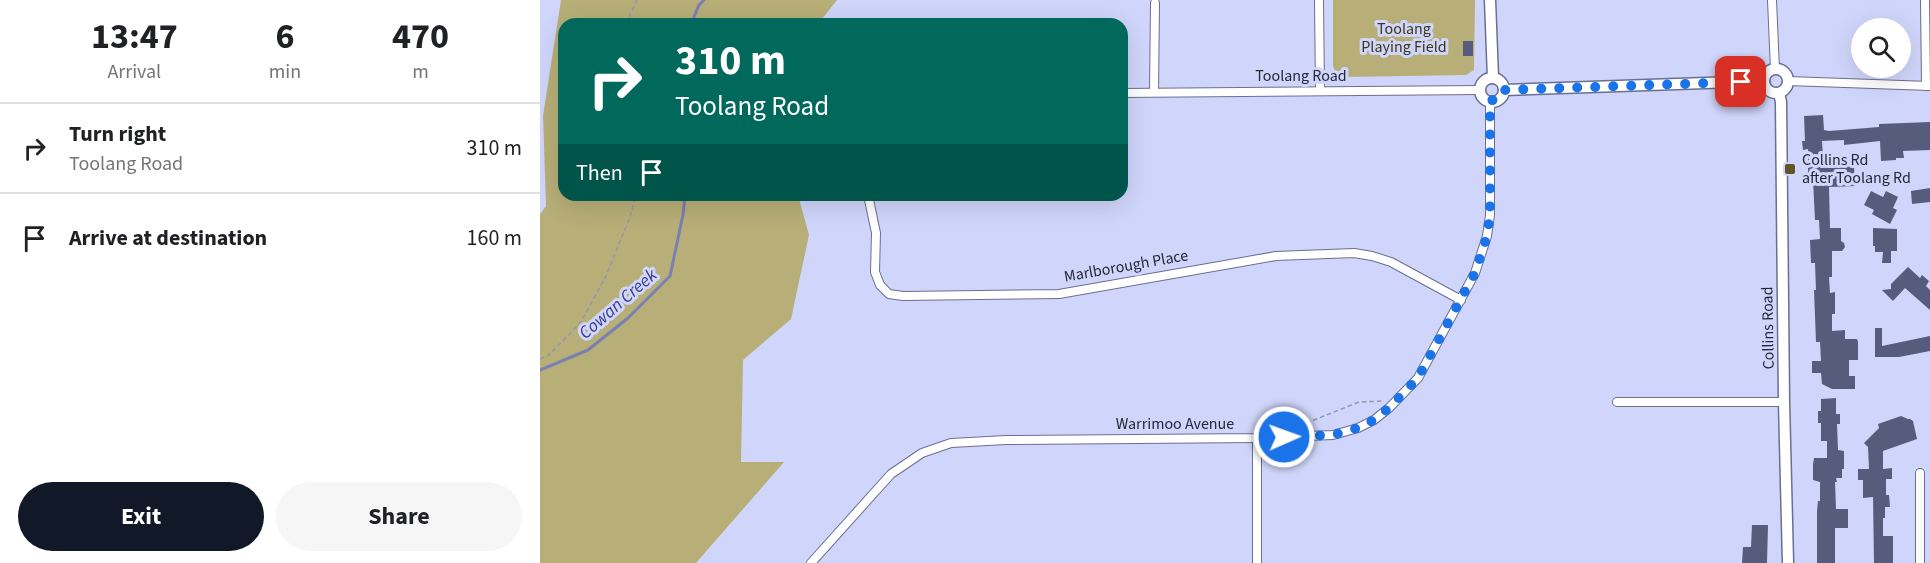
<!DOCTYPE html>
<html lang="en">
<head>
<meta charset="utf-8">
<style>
  body { margin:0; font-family:"Source Sans 3",sans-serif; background:#f6f6f6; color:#202124; height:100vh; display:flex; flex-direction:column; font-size:22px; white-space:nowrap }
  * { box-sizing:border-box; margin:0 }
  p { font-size:20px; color:#757577 }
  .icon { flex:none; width:33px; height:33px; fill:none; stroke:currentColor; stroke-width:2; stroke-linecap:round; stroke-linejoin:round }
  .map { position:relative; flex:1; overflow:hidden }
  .drawer { display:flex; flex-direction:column; background:#fff; width:540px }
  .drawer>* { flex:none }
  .banner { position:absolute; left:18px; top:18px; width:570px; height:183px; border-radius:18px; box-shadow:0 6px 24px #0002; background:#00695c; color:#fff; overflow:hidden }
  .tools { position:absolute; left:1311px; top:18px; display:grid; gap:12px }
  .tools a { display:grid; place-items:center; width:60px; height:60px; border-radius:50%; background:#fff; box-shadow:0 6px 24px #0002; font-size:30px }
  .pin { position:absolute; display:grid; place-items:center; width:51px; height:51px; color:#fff; margin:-26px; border-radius:12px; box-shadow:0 3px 9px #0006 }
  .me { position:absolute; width:66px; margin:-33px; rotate:88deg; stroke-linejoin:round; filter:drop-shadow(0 0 4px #0008) }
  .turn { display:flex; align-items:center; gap:21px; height:126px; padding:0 18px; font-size:27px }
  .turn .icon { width:78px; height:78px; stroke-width:2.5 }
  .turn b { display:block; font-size:42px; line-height:51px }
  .then { display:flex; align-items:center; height:57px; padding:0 18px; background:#0003; gap:12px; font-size:22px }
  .eta { display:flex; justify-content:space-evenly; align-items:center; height:102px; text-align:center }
  .eta b { font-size:36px; font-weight:700; line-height:42px }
  .cta { display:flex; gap:12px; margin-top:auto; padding:12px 18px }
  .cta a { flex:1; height:69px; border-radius:36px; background:#111827; color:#fff; font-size:24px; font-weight:700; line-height:69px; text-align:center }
  .cta a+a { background:#f6f6f6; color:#202124 }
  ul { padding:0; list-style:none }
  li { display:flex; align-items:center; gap:18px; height:90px; padding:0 18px; border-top:2px solid #e0e0e0 }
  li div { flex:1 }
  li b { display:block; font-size:22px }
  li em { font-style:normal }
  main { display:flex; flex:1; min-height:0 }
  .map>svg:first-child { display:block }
</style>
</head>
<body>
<main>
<section class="drawer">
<div class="eta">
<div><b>13:47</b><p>Arrival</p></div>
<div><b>6</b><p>min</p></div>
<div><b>470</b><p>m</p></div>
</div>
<ul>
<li><svg class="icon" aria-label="right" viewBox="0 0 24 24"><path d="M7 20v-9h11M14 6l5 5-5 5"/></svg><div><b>Turn right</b><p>Toolang Road</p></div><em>310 m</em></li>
<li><svg class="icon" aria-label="arrive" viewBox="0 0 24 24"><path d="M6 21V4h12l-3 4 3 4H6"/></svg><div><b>Arrive at destination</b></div><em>160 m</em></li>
</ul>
<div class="cta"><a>Exit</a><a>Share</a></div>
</section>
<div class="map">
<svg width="1390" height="563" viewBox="0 0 1390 563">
  <rect width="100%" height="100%" fill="#d0d6fb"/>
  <g fill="#b8ae78">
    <polygon points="21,0 297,0 278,24 24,24 24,195 258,195 269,235 251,319 203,360 201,462 244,462 156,563 0,563 0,214 6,206 3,116"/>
    <path d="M 793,0 L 935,0 L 934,70 L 926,75 L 804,77 C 797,75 795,72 793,66 Z"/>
  </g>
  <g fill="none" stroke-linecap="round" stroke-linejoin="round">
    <g stroke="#7980b3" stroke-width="3">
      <polyline points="151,24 159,5 164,0"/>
      <polyline points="0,370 48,350 88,318 130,276 143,215 145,195"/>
    </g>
  </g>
  <g fill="#585c7c">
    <rect x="923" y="41" width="10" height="15"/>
    <polygon points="1283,115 1284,130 1289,131 1339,127 1339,124 1390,122 1390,150 1363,151 1364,158 1356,158 1356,160 1341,161 1340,141 1304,145 1304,140 1282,141 1283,157 1291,157 1292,162 1301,162 1301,164 1306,164 1309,167 1314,167 1315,186 1289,187 1290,228 1301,228 1301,241 1304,243 1305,247 1302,251 1292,251 1292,277 1289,277 1290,293 1295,292 1295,314 1292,314 1292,331 1305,330 1305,339 1317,339 1318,342 1318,360 1309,360 1309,376 1315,376 1315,389 1292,389 1282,384 1281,373 1272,373 1272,361 1281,361 1280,342 1276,342 1274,290 1276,290 1275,263 1271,263 1270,240 1280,239 1279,220 1275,220 1273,180 1268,180 1268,149 1263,150 1262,141 1265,141 1264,116"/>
    <polygon points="1390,188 1390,202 1372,204 1371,191"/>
    <polygon points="1331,191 1343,197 1346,191 1358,197 1353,208 1357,210 1350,224 1332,214 1334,210 1324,205"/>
    <polygon points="1333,228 1357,229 1357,251 1351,251 1351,263 1342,263 1343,252 1335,252 1335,246 1333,246"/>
    <polygon points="1368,267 1380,278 1382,275 1389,281 1386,286 1390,290 1390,310 1365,288 1353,301 1342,290 1351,289 1351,284"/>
    <polygon points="1335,328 1342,328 1342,346 1390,336 1390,351 1359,357 1335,357"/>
    <polygon points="1296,398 1296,414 1300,414 1300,424 1297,424 1298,450 1304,451 1304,469 1302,469 1302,478 1296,478 1297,482 1295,482 1296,509 1308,509 1308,528 1295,528 1295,563 1277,563 1277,511 1278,501 1280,501 1280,482 1273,480 1273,464 1274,458 1287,458 1287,441 1281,441 1281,423 1278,423 1278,411 1281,411 1281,399"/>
    <polygon points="1361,416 1368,419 1370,419 1373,421 1377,439 1343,451 1343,469 1352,468 1352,479 1346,479 1346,495 1349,495 1350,507 1345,507 1345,518 1343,518 1343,536 1353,536 1353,563 1334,563 1333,497 1323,498 1323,480 1318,480 1318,469 1329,469 1328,447 1324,443 1339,428 1338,424"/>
    <polygon points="1212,525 1228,525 1227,563 1202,563 1203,547 1211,547"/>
  </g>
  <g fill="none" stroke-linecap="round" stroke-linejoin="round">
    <g stroke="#6a6f90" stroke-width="10">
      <g id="minor">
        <polyline points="779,0 780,91"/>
        <polyline points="1232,0 1235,70"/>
        <polyline points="1385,0 1386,86"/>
        <polyline points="1248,81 1390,86"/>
        <polyline points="614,92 615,3"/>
        <polyline points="582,93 940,90"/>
        <polyline points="328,195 336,233 335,272 340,285 349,294 363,296 519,294 736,256 814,253 832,256 851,262 921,300"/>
        <polyline points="1077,402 1244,402"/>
        <polyline points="717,438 717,563"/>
        <polyline points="271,563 351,474 382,453 411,443 466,440 717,438 793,435 818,428 834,420 849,408 878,378 935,273 947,236 950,215 950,101"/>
        <polyline points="1380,563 1380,473"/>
      </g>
    </g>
    <g stroke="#6a6f90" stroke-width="13">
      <g id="tertiary">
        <polyline points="950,0 953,78"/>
        <circle cx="1236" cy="81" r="12"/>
        <circle cx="952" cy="90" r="12"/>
        <polyline points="964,90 1224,81"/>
        <polyline points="1239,93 1241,102 1244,402 1248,563"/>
      </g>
    </g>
    <g stroke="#9397b4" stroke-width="1.5" stroke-dasharray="4.5 3" stroke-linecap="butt">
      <polyline points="86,24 97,0"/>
      <polyline points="0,359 8,356 41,322 66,276 90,217 96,195"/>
      <polyline points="759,426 819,402 843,401"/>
    </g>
    <use href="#minor" stroke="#fff" stroke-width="8"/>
    <use href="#tertiary" stroke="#fff" stroke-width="10"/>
  </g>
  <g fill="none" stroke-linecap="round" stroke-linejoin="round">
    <polyline stroke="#1a73e8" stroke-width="10" stroke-dasharray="0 18" points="744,437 793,435 818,428 834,420 849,408 878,378 935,273 947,236 950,215 950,101 961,97 964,90 1201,82"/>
  </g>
  <rect fill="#605622" stroke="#d0d6fb" stroke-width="2" x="1244" y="163" width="12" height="12" rx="3"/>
  <g text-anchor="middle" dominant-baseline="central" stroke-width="6" stroke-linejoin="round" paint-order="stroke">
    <g font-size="16" fill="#3e3716" stroke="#d0d6fb">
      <text x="864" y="29">Toolang<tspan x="864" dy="18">Playing Field</tspan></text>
    </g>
    <g font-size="16" fill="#262836" stroke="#d0d6fb">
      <text x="761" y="76">Toolang Road</text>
      <text transform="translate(586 266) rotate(-10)">Marlborough Place</text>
      <text transform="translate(1228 328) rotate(-91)">Collins Road</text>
      <text x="635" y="424">Warrimoo Avenue</text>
    </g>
    <g font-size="16" fill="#262836" stroke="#d0d6fb" text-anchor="start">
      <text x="1262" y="160">Collins Rd<tspan x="1262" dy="18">after Toolang Rd</tspan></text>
    </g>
    <g font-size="18" font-style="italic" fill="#3c3c8a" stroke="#d0d6fb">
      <text transform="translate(78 304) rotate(-41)">Cowan Creek</text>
    </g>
  </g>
</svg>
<div class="tools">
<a><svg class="icon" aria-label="search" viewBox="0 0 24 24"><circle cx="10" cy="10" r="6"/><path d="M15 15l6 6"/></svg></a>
</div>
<div class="pin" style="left:1201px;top:82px;background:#d93025"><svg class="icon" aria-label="arrive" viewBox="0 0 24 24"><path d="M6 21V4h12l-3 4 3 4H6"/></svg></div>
<svg class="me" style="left:744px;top:437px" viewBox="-20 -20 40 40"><circle r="17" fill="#1a73e8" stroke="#fff" stroke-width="3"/><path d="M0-11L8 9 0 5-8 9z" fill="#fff"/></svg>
<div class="banner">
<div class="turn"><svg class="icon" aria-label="right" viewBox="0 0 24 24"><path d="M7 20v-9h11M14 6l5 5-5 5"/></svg><div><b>310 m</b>Toolang Road</div></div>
<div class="then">Then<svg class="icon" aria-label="arrive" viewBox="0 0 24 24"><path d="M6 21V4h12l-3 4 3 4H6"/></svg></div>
</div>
</div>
</main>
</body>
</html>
